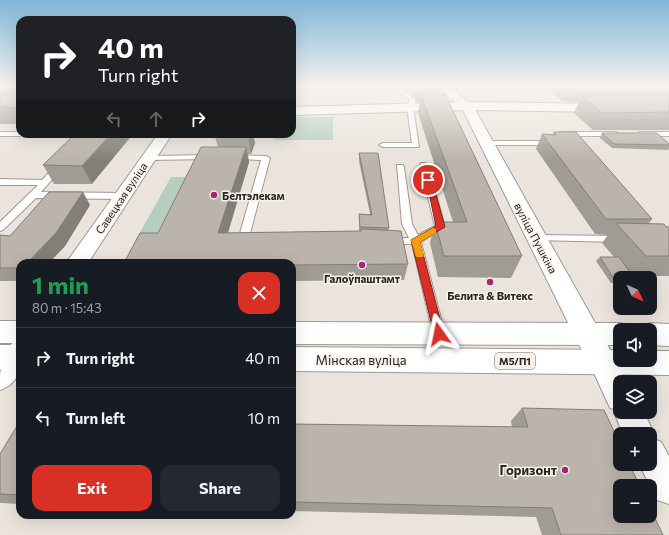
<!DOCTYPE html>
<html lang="en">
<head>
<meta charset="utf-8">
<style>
  body { margin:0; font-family:Commissioner,sans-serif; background:#242831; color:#f1f3f6; height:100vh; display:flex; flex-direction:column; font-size:15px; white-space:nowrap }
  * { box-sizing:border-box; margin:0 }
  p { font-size:13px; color:#9ea1a6 }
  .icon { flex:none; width:22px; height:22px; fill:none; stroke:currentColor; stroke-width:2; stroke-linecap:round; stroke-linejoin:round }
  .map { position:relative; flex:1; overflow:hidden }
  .sheet { position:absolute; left:16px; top:259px; width:280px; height:260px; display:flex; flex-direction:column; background:#171b24; border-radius:12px; box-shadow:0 4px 16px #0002 }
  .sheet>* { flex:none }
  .hud { position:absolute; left:16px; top:16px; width:280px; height:122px; border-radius:12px; box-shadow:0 4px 16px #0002; background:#202124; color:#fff; overflow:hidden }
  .needle { width:26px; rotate:134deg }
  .fabs { position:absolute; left:613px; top:271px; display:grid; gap:8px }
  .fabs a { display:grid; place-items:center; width:44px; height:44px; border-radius:8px; background:#171b24; box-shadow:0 4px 16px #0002; font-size:20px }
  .pin { position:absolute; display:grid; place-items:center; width:34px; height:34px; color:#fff; margin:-17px; border:2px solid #fff; border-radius:50%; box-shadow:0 1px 4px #0007 }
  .me { position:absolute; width:44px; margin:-22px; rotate:348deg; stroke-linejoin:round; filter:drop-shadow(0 0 3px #0008) }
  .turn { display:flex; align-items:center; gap:14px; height:84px; padding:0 16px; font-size:18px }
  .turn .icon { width:52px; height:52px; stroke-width:2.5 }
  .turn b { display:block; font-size:28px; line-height:34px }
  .lanes { display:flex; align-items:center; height:38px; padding:0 16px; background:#0003; justify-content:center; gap:20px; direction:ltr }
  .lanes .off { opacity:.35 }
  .round { display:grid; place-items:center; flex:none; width:42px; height:42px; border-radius:12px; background:#242831 }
  .headline { display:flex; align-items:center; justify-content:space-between; height:68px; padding:0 16px }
  h1 { font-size:24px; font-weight:700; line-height:30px; color:#1e9e55 }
  .action { display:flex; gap:8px; margin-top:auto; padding:8px 16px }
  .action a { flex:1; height:46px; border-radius:12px; background:#d93025; color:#fff; font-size:16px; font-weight:700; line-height:46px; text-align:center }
  .action a+a { background:#242831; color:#f1f3f6 }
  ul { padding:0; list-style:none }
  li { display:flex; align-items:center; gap:12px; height:60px; padding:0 16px; border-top:1px solid #363941 }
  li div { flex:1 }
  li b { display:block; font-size:15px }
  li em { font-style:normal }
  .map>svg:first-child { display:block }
</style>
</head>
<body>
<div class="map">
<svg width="669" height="535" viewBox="0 0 669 535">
  <rect width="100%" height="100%" fill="#eae4dc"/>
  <g fill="#b5cebf">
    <polygon points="292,117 333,117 333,140 273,140 274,134 292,134"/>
    <polygon points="171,177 195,177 169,234 142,252 129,252"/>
  </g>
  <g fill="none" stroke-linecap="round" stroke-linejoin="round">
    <g stroke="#9f9992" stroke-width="2">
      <g id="service">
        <polygon points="391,86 397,86 416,100 413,107 419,147 383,147 379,145 383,143 412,143 407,107 410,100"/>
        <polygon points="0,132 20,132 20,134 24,134 20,136 0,136"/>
        <polygon points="561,132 616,132 620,134 616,136 564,136 560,134"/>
        <polygon points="639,132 669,132 669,136 642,136 638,134"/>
        <path d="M 35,134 L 66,134 C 60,138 41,138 35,134 Z"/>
        <polygon points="484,141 554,141 558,143 554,145 484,145"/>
        <polygon points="209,155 213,157 212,159 148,160 144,158 148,156"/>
        <polygon points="232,155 266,156 270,158 249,237 254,240 249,243 239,242 238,240 261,160 235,159 231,157"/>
        <polygon points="421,163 424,163 428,165 445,227 421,242 445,334 444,338 439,339 434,338 433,334 412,244 389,244 384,241 389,238 409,238 402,224 397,165 403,165 404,167 412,224 418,235 435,226 420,165"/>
        <polygon points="57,164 63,164 64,166 41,192 122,193 126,196 122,199 36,198 3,230 0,231 0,222 38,185 0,185 0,179 42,180"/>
        <polygon points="537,235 620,236 625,239 620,242 533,240 532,238 533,236"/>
      </g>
    </g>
    <g stroke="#9f9992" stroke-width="2">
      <g id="minor">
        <polygon points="467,102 605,104 611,108 605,112 467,110 292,115 292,107"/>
        <polygon points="602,350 611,354 626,382 620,382 620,412 644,412 654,434 652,438 661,442 669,456 669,504 657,500 639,464 650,464 650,434 623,434 614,412 615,409 610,408 589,362 593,354"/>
      </g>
    </g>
    <g stroke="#9f9992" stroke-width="2">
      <g id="tertiary">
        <polygon points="158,134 172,134 88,263 66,263"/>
        <path d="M 20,338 C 20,361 25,381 0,390 C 0,368 0,348 20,338 Z"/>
      </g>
    </g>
    <g stroke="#9f9992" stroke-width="2">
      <polygon id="secondary" points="436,86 449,86 473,106 612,353 616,362 612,371 602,374 592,371 462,108"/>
    </g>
    <g stroke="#9f9992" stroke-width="2">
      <g id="primary">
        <rect x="0" y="321" width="20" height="22"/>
        <polygon points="292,322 620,323 629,326 631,330 620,330 620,345 292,344"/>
        <polygon points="650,323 669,324 669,346 650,345 650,330 639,330 641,326"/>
        <rect x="0" y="345" width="20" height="24"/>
        <polygon points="292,347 620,350 620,360 650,360 650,351 669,351 669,375 292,371"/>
      </g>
    </g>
    <use href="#service" fill="#fff" fill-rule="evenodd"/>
    <use href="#minor" fill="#fff" fill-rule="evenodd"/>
    <use href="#tertiary" fill="#fff" fill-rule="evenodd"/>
    <use href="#secondary" fill="#fff" fill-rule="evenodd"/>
    <use href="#primary" fill="#fff" fill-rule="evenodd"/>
  </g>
  <g fill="#a09b94">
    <rect x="0" y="86" width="20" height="38"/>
    <polygon points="403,86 441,86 438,94 522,256 511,278 438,277 430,243 435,222 453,222 418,113 420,102 417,102 417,99"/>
    <polygon points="450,86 484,86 455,89"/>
    <polygon points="550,86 669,86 669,130 593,130 574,113 579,102 562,101 549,89"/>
    <polygon points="554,132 652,219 649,223 669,227 669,276 633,276 620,278 620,284 611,283 596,261 600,257 614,257 602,243 608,235 595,234 536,149 542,134 553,134"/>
    <polygon points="602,133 669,144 669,148 668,150 612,148 600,138"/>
    <polygon points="75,134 92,184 54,184 43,165"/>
    <polygon points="214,134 253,134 255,143 251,154 248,154 249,162 228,233 359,231 359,214 370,214 359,161 359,153 389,228 388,230 408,264 404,280 292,281 292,263 158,233 218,147"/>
    <polygon points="90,205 65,246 49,263 20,263 20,281 0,281 0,235 10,236"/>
    <polygon points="522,408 663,535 542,535 536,517 292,511 292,424 512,427 511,421"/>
    <polygon points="20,421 20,504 1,503 0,503 0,494"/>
  </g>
  <g fill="#827e78">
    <polygon points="456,86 484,86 455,89"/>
    <polygon points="111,134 133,134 92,184 82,166"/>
    <polygon points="248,134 253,134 255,143 251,154 248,136"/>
    <polygon points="246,147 249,162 223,249 218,233"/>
    <polygon points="83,192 90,205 65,246 49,263 27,263"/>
  </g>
  <g fill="#bab4ac" stroke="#827e78">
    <polygon points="0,86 20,86 20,108 0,107 0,96 11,96 12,86"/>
    <polygon points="445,94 522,256 444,256 435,222 467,222 421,95"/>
    <polygon points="582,96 669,96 669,112 602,113"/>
    <polygon points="554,132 576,132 652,219 606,219 542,134 556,135"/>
    <polygon points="602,133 657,133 669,144 669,145 614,144"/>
    <polygon points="75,134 111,134 82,166 43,165"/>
    <polygon points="215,134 248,134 248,136 216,136"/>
    <polygon points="201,147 246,147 218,233 361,231 361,229 401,231 408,264 292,265 292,263 124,263 140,233 158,233"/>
    <polygon points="359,153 378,153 389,228 360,227 359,214 372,215"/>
    <polygon points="49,192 83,192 56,233 27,263 20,263 20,268 0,268 0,235 10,236"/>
    <polygon points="616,223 664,224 666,227 669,227 669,256 646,256"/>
    <polygon points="600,257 619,257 634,278 620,278 620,279 614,279"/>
    <polygon points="522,408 604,410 620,444 620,464 629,464 640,486 620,486 620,516 650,516 650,508 663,535 561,535 552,508 292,502 292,424 528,427"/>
    <polygon points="20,421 20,495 0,494 0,454"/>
  </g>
  <linearGradient id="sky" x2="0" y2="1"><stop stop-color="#7fb5d8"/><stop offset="0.54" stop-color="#f6f3ef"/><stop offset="1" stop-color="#f6f3ef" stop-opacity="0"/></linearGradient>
  <rect width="669" height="160" fill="url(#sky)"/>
  <polygon fill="#d93025" stroke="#8d1f18" points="426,179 432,180 445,227 420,242 444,334 443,337 435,337 434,334 411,240 436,226"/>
  <polygon fill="#f59e0b" points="433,228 436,229 436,233 420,242 424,255 423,257 416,257 411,240"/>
  <g fill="#a92570" stroke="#f7f1e9" stroke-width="1.5">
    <circle cx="214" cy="195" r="4"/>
    <circle cx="362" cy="265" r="4"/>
    <circle cx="490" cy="282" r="4"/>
    <circle cx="565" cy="470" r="4"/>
  </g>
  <g text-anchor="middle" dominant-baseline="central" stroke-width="3" stroke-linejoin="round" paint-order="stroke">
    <rect fill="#f7f1e9" stroke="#66635e" stroke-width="1" x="495" y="353" width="40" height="16" rx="3"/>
    <g font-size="10" font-weight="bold" fill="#282623">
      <text x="515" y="361">М5/П1</text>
    </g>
    <g font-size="11" font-weight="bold" fill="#282623" stroke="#f7f1e9">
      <text x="222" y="195" text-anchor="start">Белтэлекам</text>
      <text x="362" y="278">Галоўпаштамт</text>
      <text x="490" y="295">Белита &amp; Витекс</text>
    </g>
    <g font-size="11" fill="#282623" stroke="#f7f1e9">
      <text transform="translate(121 198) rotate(-56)">Савецкая вуліца</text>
      <text transform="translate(536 238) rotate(62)">вуліца Пушкіна</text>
    </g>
    <g font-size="13" fill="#282623" stroke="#f7f1e9">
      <text x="361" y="360">Мінская вуліца</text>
    </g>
    <g font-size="13" font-weight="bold" fill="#282623" stroke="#f7f1e9" text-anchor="end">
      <text x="557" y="470">Горизонт</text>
    </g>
  </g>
</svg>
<div class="fabs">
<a><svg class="needle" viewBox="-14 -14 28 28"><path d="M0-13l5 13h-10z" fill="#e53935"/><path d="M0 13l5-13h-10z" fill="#9ea1a6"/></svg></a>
<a><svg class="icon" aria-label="sound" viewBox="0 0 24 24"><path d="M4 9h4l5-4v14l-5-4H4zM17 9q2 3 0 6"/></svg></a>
<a><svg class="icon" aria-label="layers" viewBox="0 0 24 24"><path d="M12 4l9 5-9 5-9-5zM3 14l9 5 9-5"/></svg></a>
<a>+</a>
<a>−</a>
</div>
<div class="pin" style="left:428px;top:180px;background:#d93025"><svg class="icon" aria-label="arrive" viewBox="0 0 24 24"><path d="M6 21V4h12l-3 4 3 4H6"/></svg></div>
<svg class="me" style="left:439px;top:334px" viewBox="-20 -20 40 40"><path d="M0-17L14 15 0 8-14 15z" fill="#d93025" stroke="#fff" stroke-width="4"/></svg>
<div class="hud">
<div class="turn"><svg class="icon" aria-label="right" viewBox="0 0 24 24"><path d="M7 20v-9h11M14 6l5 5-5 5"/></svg><div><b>40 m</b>Turn right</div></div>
<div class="lanes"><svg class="icon off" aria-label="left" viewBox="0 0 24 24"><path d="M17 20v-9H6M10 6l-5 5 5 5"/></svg><svg class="icon off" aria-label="ahead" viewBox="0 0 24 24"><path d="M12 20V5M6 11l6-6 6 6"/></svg><svg class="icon" aria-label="right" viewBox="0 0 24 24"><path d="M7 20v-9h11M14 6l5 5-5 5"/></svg></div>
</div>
<section class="sheet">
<div class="headline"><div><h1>1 min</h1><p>80 m · 15:43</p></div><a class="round" style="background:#d93025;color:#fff"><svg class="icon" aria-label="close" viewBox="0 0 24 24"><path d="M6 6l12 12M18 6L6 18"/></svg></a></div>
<ul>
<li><svg class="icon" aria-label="right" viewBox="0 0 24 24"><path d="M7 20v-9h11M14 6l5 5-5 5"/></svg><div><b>Turn right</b></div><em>40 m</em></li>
<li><svg class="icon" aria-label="left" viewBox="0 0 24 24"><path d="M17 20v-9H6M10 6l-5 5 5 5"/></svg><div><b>Turn left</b></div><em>10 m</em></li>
</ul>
<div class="action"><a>Exit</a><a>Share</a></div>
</section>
</div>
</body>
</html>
